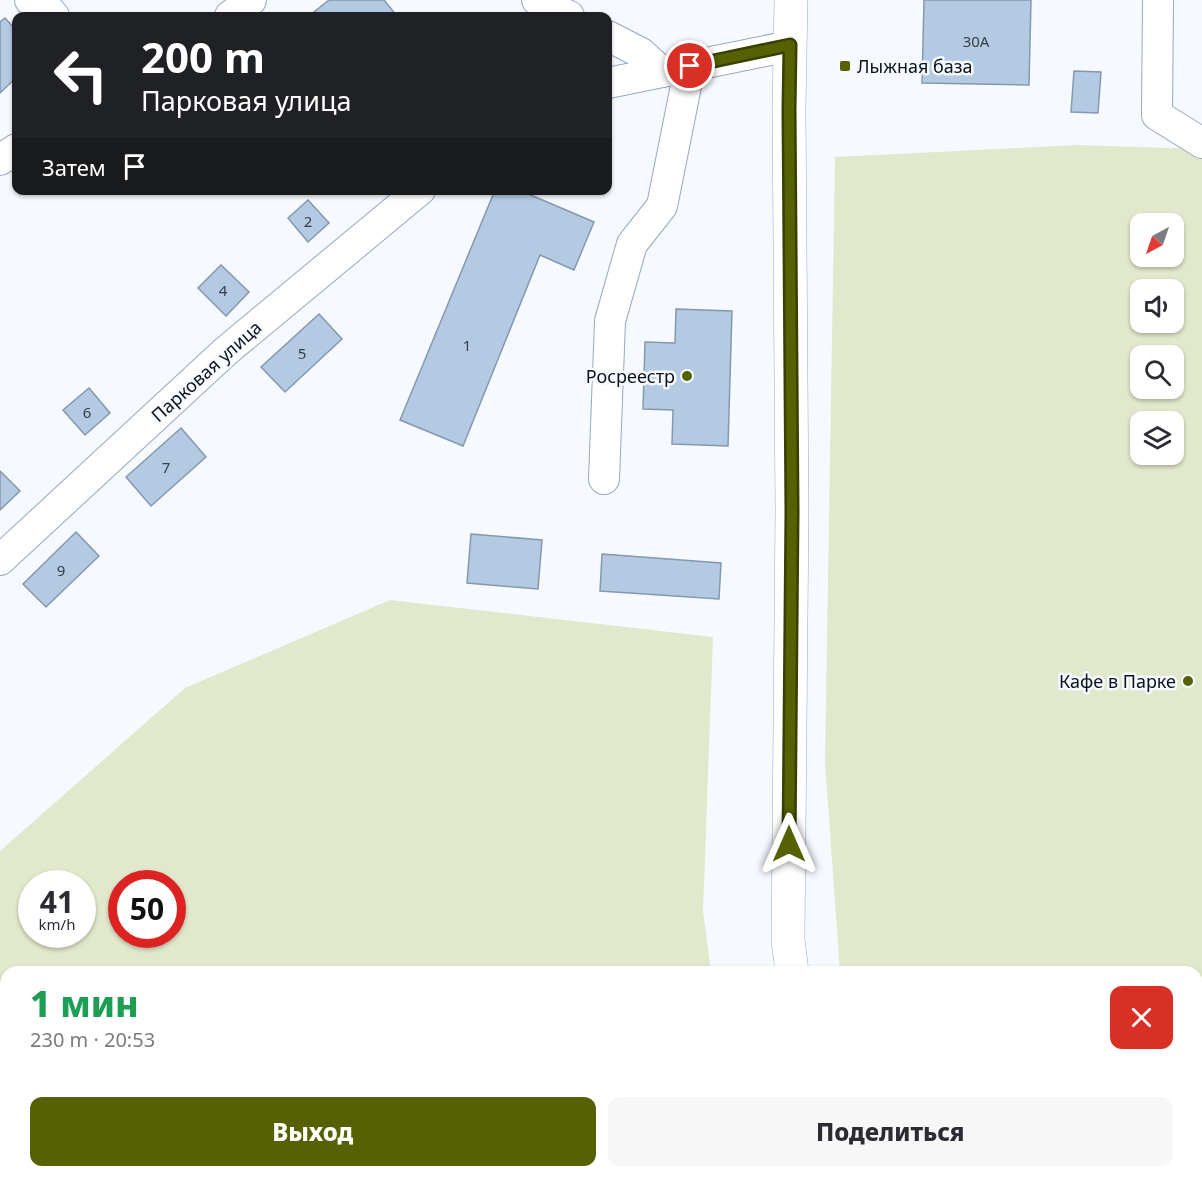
<!DOCTYPE html>
<html lang="ru">
<head>
<meta charset="utf-8">
<style>
  body { margin:0; font-family:"Noto Sans",sans-serif; background:#f7f7f7; color:#2b2b33; height:100vh; display:flex; flex-direction:column; font-size:22px; white-space:nowrap }
  * { box-sizing:border-box; margin:0 }
  p { font-size:20px; color:#7c7c81 }
  .icon { flex:none; width:33px; height:33px; fill:none; stroke:currentColor; stroke-width:2; stroke-linecap:round; stroke-linejoin:round }
  .map { position:relative; flex:1; overflow:hidden }
  .drawer { position:absolute; left:0px; top:966px; width:1203px; height:212px; display:flex; flex-direction:column; background:#fff; border-radius:18px 18px 0 0; box-shadow:0 2px 4px #0004 }
  .drawer>* { flex:none }
  .hud { position:absolute; left:12px; top:12px; width:600px; height:183px; border-radius:12px; box-shadow:0 2px 4px #0004; background:#202124; color:#fff; overflow:hidden }
  .needle { width:39px; rotate:220deg }
  .tools { position:absolute; left:1130px; top:213px; display:grid; gap:12px }
  .tools a { display:grid; place-items:center; width:54px; height:54px; border-radius:12px; background:#fff; box-shadow:0 2px 4px #0004; font-size:30px }
  .speed { position:absolute; left:18px; top:870px; display:flex; gap:12px; font-size:30px; font-weight:700; text-align:center }
  .speed>* { display:grid; place-content:center; width:78px; height:78px; border-radius:50%; background:#fff; box-shadow:0 2px 4px #0004; line-height:1 }
  .speed small { font-size:15px; font-weight:400 }
  .speed .limit { border:9px solid #d22; background:#fff; color:#111 }
  .pin { position:absolute; display:grid; place-items:center; width:51px; height:51px; color:#fff; margin:-26px; border:3px solid #fff; border-radius:50%; box-shadow:0 2px 6px #0007 }
  .me { position:absolute; width:66px; margin:-33px; rotate:0deg; stroke-linejoin:round; filter:drop-shadow(0 0 4px #0008) }
  .turn { display:flex; align-items:center; gap:21px; height:126px; padding:0 30px; font-size:27px }
  .turn .icon { width:78px; height:78px; stroke-width:2.5 }
  .turn b { display:block; font-size:42px; line-height:51px }
  .then { display:flex; align-items:center; height:57px; padding:0 30px; background:#0003; gap:12px; font-size:22px }
  .round { display:grid; place-items:center; flex:none; width:63px; height:63px; border-radius:12px; background:#f7f7f7 }
  .headline { display:flex; align-items:center; justify-content:space-between; height:102px; padding:0 30px }
  h1 { font-size:36px; font-weight:800; line-height:45px; color:#1e9e55 }
  .action { display:flex; gap:12px; margin-top:auto; padding:12px 30px }
  .action a { flex:1; height:69px; border-radius:12px; background:#556102; color:#fff; font-size:24px; font-weight:800; line-height:69px; text-align:center }
  .action a+a { background:#f7f7f7; color:#2b2b33 }
  .map>svg:first-child { display:block }
</style>
</head>
<body>
<div class="map">
<svg width="1202" height="1177" viewBox="0 0 1202 1177">
  <rect width="100%" height="100%" fill="#f6faff"/>
  <g fill="#e1e8cb" fill-rule="evenodd">
    <path d="M 1077,145 L 1202,149 L 1202,1177 L 865,1177 L 864,1172 L 1197,1172 L 1197,972 L 840,972 L 825,762 L 835,157 ZM 1140,224 L 1173,224 L 1173,256 L 1140,256 ZM 1140,290 L 1173,290 L 1173,322 L 1140,322 ZM 1140,356 L 1173,356 L 1173,388 L 1140,388 ZM 1140,422 L 1173,422 L 1173,454 L 1140,454 Z"/>
    <path d="M 390,600 L 713,637 L 703,911 L 711,972 L 6,972 L 6,1172 L 738,1172 L 739,1177 L 0,1177 L 0,851 L 185,688 ZM 32,884 L 82,884 L 82,934 L 32,934 ZM 122,884 L 172,884 L 172,934 L 122,934 Z"/>
  </g>
  <g fill="#b4c9e2" stroke="#8598af" stroke-width="1.5">
    <polygon points="329,0 384,0 397,16 309,16"/>
    <polygon points="924,0 1031,0 1029,85 922,83"/>
    <polygon points="5,18 16,30 16,78 0,93 0,22"/>
    <polygon points="1074,71 1101,72 1098,113 1071,112"/>
    <polygon points="495,190 519,190 594,222 574,270 540,255 463,446 400,420"/>
    <polygon points="308,200 329,223 308,242 288,218"/>
    <polygon points="221,265 249,292 226,316 198,288"/>
    <polygon points="676,309 732,311 728,446 672,444 673,410 643,409 645,342 675,343"/>
    <polygon points="319,314 342,339 285,392 261,367"/>
    <polygon points="89,388 110,413 85,435 63,410"/>
    <polygon points="181,428 206,457 151,506 126,477"/>
    <polygon points="0,471 20,491 0,510"/>
    <polygon points="76,532 99,556 46,607 23,584"/>
    <polygon points="471,534 542,540 538,589 467,583"/>
    <polygon points="602,554 721,563 719,599 600,591"/>
  </g>
  <g fill="none" stroke-linecap="round" stroke-linejoin="round">
    <g stroke="#95a8c0" stroke-width="32">
      <g id="minor">
        <polyline points="30,0 47,8 54,16"/>
        <polyline points="537,0 569,16"/>
        <polyline points="1158,0 1157,115 1202,143"/>
        <polyline points="230,16 251,0"/>
        <polyline points="608,36 641,53 662,72"/>
        <polyline points="608,83 790,46"/>
        <polyline points="0,160 16,149"/>
        <polyline points="604,479 610,321 632,244 662,206 690,66"/>
        <polyline points="0,560 226,351 420,190"/>
      </g>
    </g>
    <g stroke="#95a8c0" stroke-width="34">
      <g id="major">
        <polyline points="791,0 789,110 792,511 788,940 792,972"/>
        <polyline points="816,1172 817,1177"/>
      </g>
    </g>
    <use href="#minor" stroke="#fff" stroke-width="30"/>
    <use href="#major" stroke="#fff" stroke-width="33"/>
  </g>
  <g fill="none" stroke-linecap="round" stroke-linejoin="round">
    <g stroke="#373f01" stroke-width="15">
      <polyline id="route" points="690,66 790,45 789,110 792,511 789,844"/>
    </g>
    <use href="#route" stroke="#556102" stroke-width="10"/>
  </g>
  <g fill="#556102" stroke="#f6faff" stroke-width="2">
    <rect x="839" y="60" width="12" height="12" rx="3"/>
    <circle cx="687" cy="376" r="6"/>
    <circle cx="1188" cy="681" r="6"/>
  </g>
  <g text-anchor="middle" dominant-baseline="central" stroke-width="5" stroke-linejoin="round" paint-order="stroke">
    <g font-size="15" fill="#35404d">
      <text x="976" y="41">30А</text>
      <text x="308" y="221">2</text>
      <text x="223" y="290">4</text>
      <text x="467" y="345">1</text>
      <text x="302" y="353">5</text>
      <text x="87" y="412">6</text>
      <text x="166" y="467">7</text>
      <text x="61" y="570">9</text>
    </g>
    <g font-size="18" fill="#0b121b" stroke="#f6faff" text-anchor="end">
      <text x="857" y="66" text-anchor="start">Лыжная база</text>
      <text x="675" y="376">Росреестр</text>
      <text x="1176" y="681">Кафе в Парке</text>
    </g>
    <g font-size="18" fill="#0b121b" stroke="#f6faff">
      <text transform="translate(206 371) rotate(-42)">Парковая улица</text>
    </g>
  </g>
</svg>
<div class="tools">
<a><svg class="needle" viewBox="-14 -14 28 28"><path d="M0-13l5 13h-10z" fill="#e53935"/><path d="M0 13l5-13h-10z" fill="#7c7c81"/></svg></a>
<a><svg class="icon" aria-label="sound" viewBox="0 0 24 24"><path d="M4 9h4l5-4v14l-5-4H4zM17 9q2 3 0 6"/></svg></a>
<a><svg class="icon" aria-label="search" viewBox="0 0 24 24"><circle cx="10" cy="10" r="6"/><path d="M15 15l6 6"/></svg></a>
<a><svg class="icon" aria-label="layers" viewBox="0 0 24 24"><path d="M12 4l9 5-9 5-9-5zM3 14l9 5 9-5"/></svg></a>
</div>
<div class="speed"><div>41<small>km/h</small></div><div class="limit">50</div></div>
<div class="pin" style="left:690px;top:66px;background:#d93025"><svg class="icon" aria-label="arrive" viewBox="0 0 24 24"><path d="M6 21V4h12l-3 4 3 4H6"/></svg></div>
<svg class="me" style="left:789px;top:844px" viewBox="-20 -20 40 40"><path d="M0-17L14 15 0 8-14 15z" fill="#556102" stroke="#fff" stroke-width="4"/></svg>
<div class="hud">
<div class="turn"><svg class="icon" aria-label="left" viewBox="0 0 24 24"><path d="M17 20v-9H6M10 6l-5 5 5 5"/></svg><div><b>200 m</b>Парковая улица</div></div>
<div class="then">Затем<svg class="icon" aria-label="arrive" viewBox="0 0 24 24"><path d="M6 21V4h12l-3 4 3 4H6"/></svg></div>
</div>
<section class="drawer">
<div class="headline"><div><h1>1 мин</h1><p>230 m · 20:53</p></div><a class="round" style="background:#d93025;color:#fff"><svg class="icon" aria-label="close" viewBox="0 0 24 24"><path d="M6 6l12 12M18 6L6 18"/></svg></a></div>
<div class="action"><a>Выход</a><a>Поделиться</a></div>
</section>
</div>
</body>
</html>
